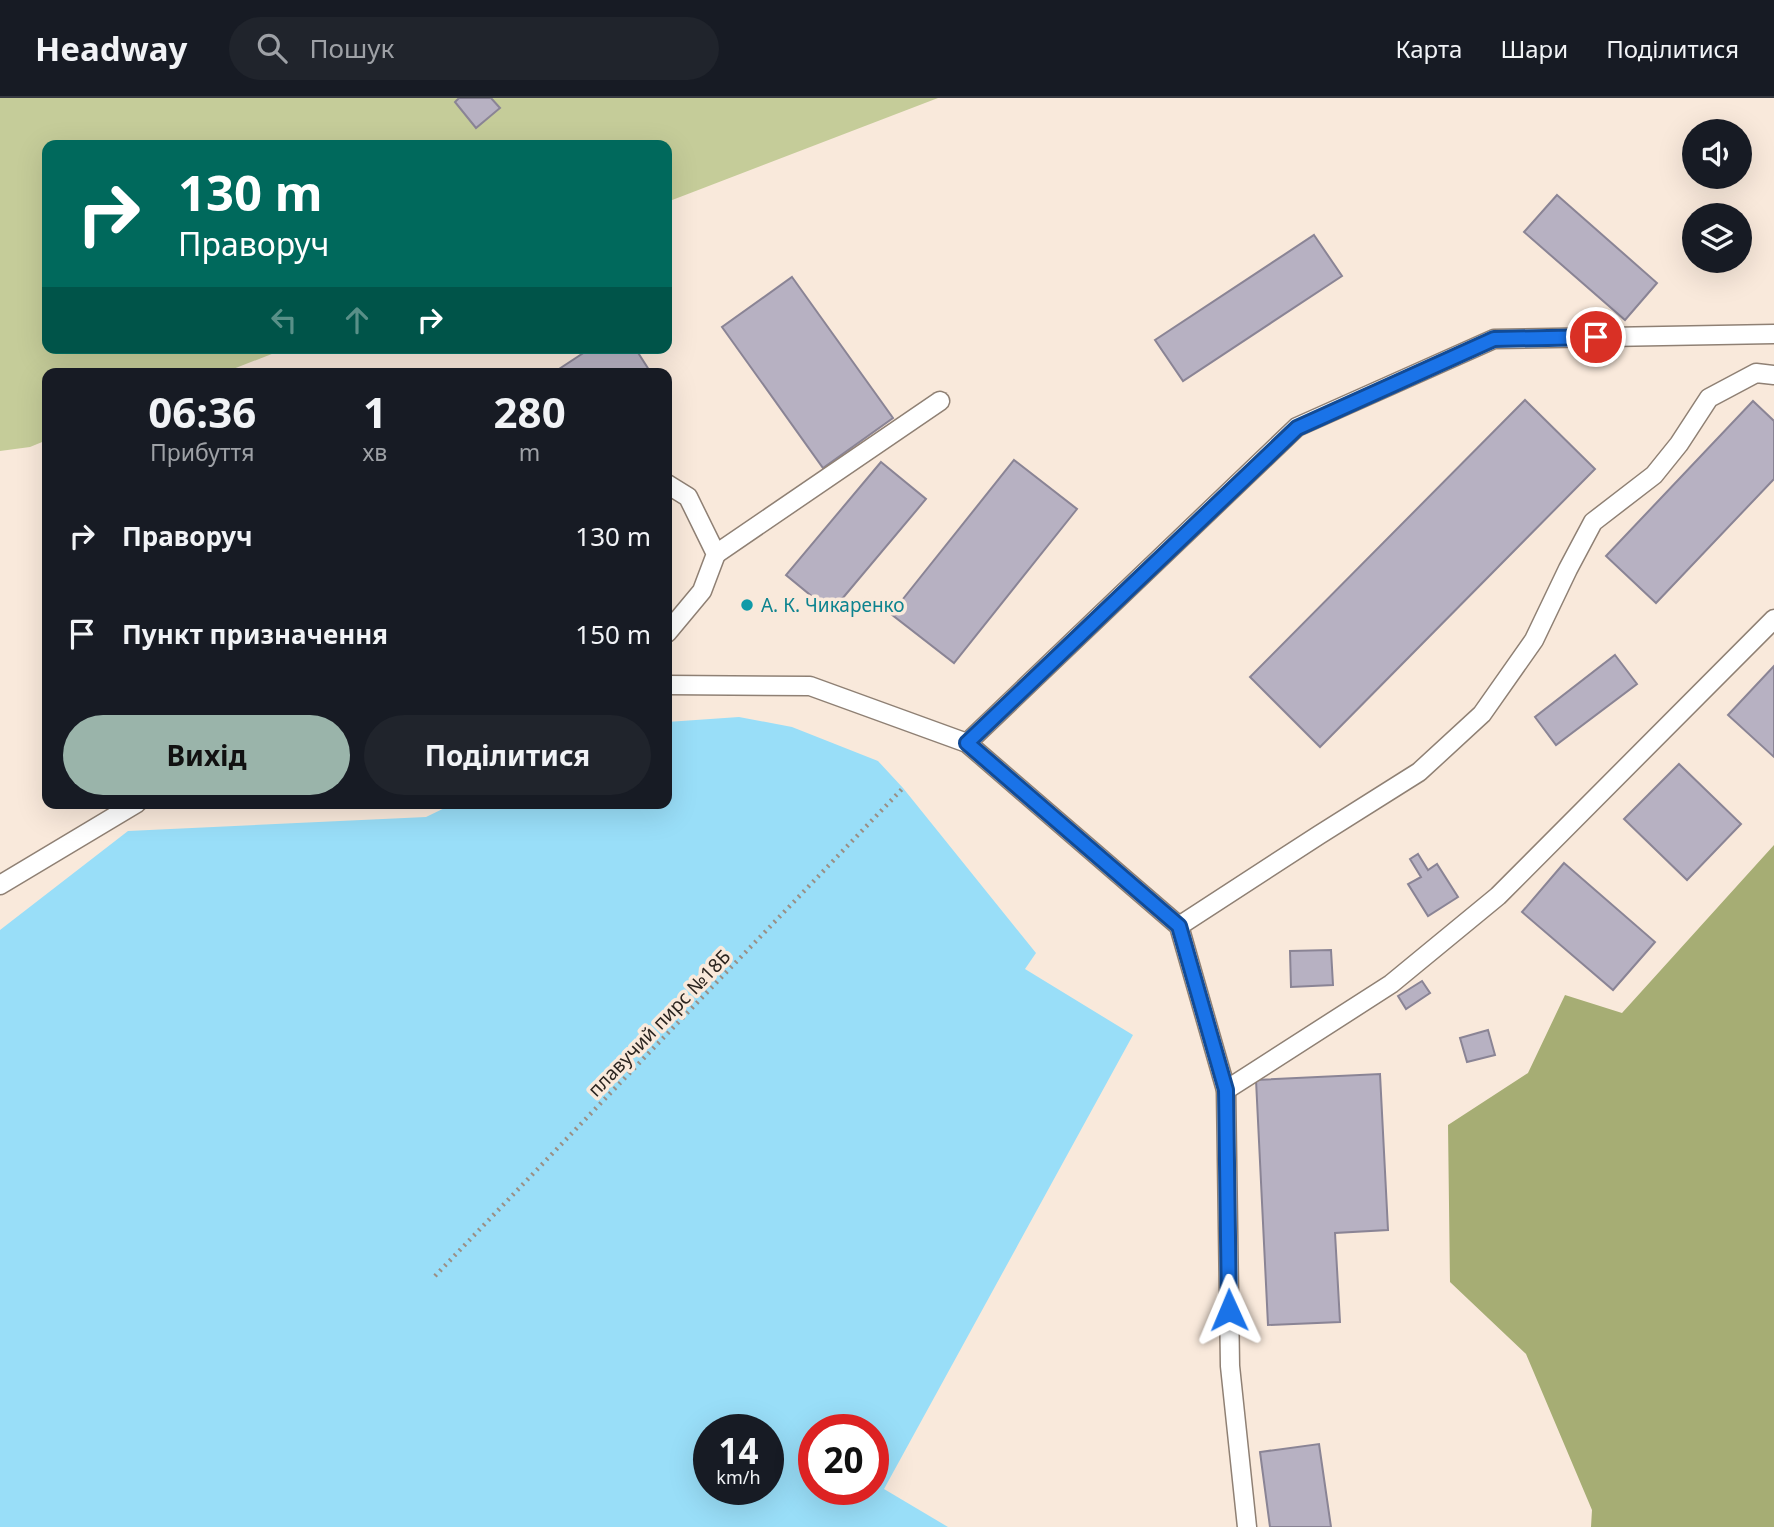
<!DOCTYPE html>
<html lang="uk">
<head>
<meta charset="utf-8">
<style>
  body { margin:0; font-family:"Noto Sans",sans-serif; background:#20242c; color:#f1f3f6; height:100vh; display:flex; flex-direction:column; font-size:26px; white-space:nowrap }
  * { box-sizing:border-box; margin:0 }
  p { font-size:23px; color:#9ea1a6 }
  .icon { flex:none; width:38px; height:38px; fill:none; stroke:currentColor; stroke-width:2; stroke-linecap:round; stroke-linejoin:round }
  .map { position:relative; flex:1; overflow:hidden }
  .sheet { position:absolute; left:42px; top:270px; width:630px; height:441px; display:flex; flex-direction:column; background:#171b24; border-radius:14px; box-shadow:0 7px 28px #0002 }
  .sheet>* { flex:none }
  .banner { position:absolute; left:42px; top:42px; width:630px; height:214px; border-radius:14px; box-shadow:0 7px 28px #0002; background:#00695c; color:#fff; overflow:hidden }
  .controls { position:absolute; left:1682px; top:21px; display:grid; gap:14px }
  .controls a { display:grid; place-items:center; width:70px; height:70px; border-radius:50%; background:#171b24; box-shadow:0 7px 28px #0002; font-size:35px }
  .speed { position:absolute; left:693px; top:1316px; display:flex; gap:14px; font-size:35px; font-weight:700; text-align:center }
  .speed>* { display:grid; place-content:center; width:91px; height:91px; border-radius:50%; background:#171b24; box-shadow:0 7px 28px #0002; line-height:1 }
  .speed small { font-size:18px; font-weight:400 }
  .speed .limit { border:10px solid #d22; background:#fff; color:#111 }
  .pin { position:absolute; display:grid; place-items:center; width:60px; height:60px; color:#fff; margin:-30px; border:4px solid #fff; border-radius:50%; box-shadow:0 2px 7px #0007 }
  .me { position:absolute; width:77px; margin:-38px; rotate:359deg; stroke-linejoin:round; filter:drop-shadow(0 0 5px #0008) }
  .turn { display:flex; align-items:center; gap:24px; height:147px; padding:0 21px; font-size:32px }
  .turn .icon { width:91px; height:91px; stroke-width:2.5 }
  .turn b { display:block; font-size:49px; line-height:60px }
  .lanes { display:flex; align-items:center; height:66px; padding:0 21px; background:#0003; justify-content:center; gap:35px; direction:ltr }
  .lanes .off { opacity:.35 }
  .eta { display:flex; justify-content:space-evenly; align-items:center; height:119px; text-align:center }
  .eta b { font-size:42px; font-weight:700; line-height:49px }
  .action { display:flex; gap:14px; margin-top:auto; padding:14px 21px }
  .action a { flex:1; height:80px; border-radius:42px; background:#9ab4aa; color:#111; font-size:28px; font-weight:700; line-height:80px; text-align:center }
  .action a+a { background:#20242c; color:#f1f3f6 }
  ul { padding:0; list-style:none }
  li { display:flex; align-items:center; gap:21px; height:98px; padding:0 21px }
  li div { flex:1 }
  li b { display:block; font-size:26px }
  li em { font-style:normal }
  header { display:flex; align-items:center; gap:42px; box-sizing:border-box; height:98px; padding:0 35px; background:#171b24; border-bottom:2px solid #363941 }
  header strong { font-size:33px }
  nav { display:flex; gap:38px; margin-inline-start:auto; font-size:24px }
  .search { width:490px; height:63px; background:#20242c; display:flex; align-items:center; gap:18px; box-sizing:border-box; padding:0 24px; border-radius:38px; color:#9ea1a6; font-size:26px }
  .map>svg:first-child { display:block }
</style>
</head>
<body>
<header>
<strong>Headway</strong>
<div class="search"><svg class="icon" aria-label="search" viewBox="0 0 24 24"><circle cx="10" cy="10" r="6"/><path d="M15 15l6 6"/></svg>Пошук</div>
<nav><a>Карта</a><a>Шари</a><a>Поділитися</a></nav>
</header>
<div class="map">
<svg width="1774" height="1429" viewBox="0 0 1774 1429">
  <rect width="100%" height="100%" fill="#f9e9db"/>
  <polygon fill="#c5cc99" points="0,0 938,0 667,104 667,47 47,47 47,250 287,250 223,275 47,275 47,342 30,349 0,353"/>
  <polygon fill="#a6ad74" points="1774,747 1774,1429 1591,1429 1592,1412 1526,1256 1450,1184 1448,1027 1528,975 1565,897 1622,915"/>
  <path fill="#99def8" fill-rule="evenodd" d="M 739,619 L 792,629 L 878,663 L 903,690 L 1036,855 L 1025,871 L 1133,937 L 884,1391 L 948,1429 L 0,1429 L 0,832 L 128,733 L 426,719 L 455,705 L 667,705 L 667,624 ZM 709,1332 L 768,1332 L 768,1391 L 709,1391 ZM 814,1332 L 873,1332 L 873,1391 L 814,1391 Z"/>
  <g fill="#b7b1c2" stroke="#8a8495" stroke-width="2">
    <polygon points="459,0 491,0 500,10 476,30 455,4"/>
    <polygon points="1557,97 1657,185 1625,222 1524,134"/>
    <polygon points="1314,137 1342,178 1183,283 1155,242"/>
    <polygon points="792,179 893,320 823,370 722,229"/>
    <polygon points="591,250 635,250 651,275 553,275"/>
    <polygon points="1525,302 1595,371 1320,649 1250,579"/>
    <polygon points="1753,303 1774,323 1774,381 1656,505 1606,458"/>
    <polygon points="1014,362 1077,411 954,565 891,516"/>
    <polygon points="881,364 926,401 831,514 786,477"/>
    <polygon points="1615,557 1637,586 1556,647 1535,619"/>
    <polygon points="1774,568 1774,659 1728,617"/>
    <polygon points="1679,666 1741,726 1687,782 1624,721"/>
    <polygon points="1418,756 1428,772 1437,766 1458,799 1428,818 1408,786 1421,779 1410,761"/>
    <polygon points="1564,765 1655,844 1613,892 1522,814"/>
    <polygon points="1331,852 1333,887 1291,889 1290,853"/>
    <polygon points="1422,883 1430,895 1406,911 1398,898"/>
    <polygon points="1488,932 1495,957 1467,964 1460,940"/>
    <polygon points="1380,976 1388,1132 1335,1135 1340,1224 1268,1227 1256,982"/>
    <polygon points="1319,1346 1331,1429 1270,1429 1260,1354"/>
  </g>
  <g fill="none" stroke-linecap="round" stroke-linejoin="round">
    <g stroke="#8f8074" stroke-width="21">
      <g id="lane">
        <polyline points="667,386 688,399 716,456 702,493 667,535"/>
        <polyline points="716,456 940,303"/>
        <polyline points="667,587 810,588 967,645 1179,828 1226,992 1230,1268 1247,1429"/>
        <polyline points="967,645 1297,329 1494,241 1774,236"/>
        <polyline points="0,787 137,705"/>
        <polyline points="1179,828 1319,737 1419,674 1482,616 1534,542 1568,471 1593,424 1654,377 1679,346 1709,300 1756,275 1774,277"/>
        <polyline points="1226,992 1391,886 1498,798 1774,521"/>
      </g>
    </g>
    <polyline stroke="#9a8f85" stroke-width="4.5" stroke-dasharray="2 5" stroke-linecap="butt" points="435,1178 903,690"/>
    <use href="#lane" stroke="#fff" stroke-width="18"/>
  </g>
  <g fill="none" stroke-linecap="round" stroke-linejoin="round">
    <g stroke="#114b97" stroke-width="18">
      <polyline id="route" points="1229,1212 1226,992 1179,828 967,645 1297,330 1494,241 1596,239"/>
    </g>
    <use href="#route" stroke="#1a73e8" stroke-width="12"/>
  </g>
  <circle fill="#0f9aa8" stroke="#f9e9db" stroke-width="2.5" cx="747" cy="507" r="7"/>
  <g text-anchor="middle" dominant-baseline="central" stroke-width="7" stroke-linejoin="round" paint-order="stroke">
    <g font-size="19" fill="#0d838f" stroke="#f9e9db" text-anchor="start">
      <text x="761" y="507">А. К. Чикаренко</text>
    </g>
    <g font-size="19" fill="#2b2520" stroke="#f9e9db">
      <text transform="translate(659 925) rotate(-46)">плавучий пирс №18Б</text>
    </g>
  </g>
</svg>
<div class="controls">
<a><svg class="icon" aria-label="sound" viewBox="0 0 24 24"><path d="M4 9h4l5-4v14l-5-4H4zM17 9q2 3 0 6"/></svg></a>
<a><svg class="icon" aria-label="layers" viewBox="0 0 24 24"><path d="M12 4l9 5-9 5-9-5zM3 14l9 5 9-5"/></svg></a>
</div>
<div class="speed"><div>14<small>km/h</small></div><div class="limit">20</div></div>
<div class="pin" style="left:1596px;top:239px;background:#d93025"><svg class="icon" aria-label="arrive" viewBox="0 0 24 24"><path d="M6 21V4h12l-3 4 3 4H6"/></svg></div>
<svg class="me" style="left:1229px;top:1212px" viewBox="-20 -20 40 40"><path d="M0-17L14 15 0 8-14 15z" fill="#1a73e8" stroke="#fff" stroke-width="4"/></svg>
<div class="banner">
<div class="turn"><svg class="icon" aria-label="right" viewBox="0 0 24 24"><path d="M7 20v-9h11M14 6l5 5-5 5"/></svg><div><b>130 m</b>Праворуч</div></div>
<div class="lanes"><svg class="icon off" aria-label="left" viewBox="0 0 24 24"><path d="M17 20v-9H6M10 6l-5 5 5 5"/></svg><svg class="icon off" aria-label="ahead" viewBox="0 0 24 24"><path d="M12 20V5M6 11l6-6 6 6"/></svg><svg class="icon" aria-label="right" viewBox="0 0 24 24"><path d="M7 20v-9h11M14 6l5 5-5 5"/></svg></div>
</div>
<section class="sheet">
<div class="eta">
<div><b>06:36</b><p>Прибуття</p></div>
<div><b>1</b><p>хв</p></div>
<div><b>280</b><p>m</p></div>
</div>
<ul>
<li><svg class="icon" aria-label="right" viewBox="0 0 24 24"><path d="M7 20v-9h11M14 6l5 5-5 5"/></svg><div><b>Праворуч</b></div><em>130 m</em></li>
<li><svg class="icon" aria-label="arrive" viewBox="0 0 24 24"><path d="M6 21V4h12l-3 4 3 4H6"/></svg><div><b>Пункт призначення</b></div><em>150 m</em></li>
</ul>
<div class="action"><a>Вихід</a><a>Поділитися</a></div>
</section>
</div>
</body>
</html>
